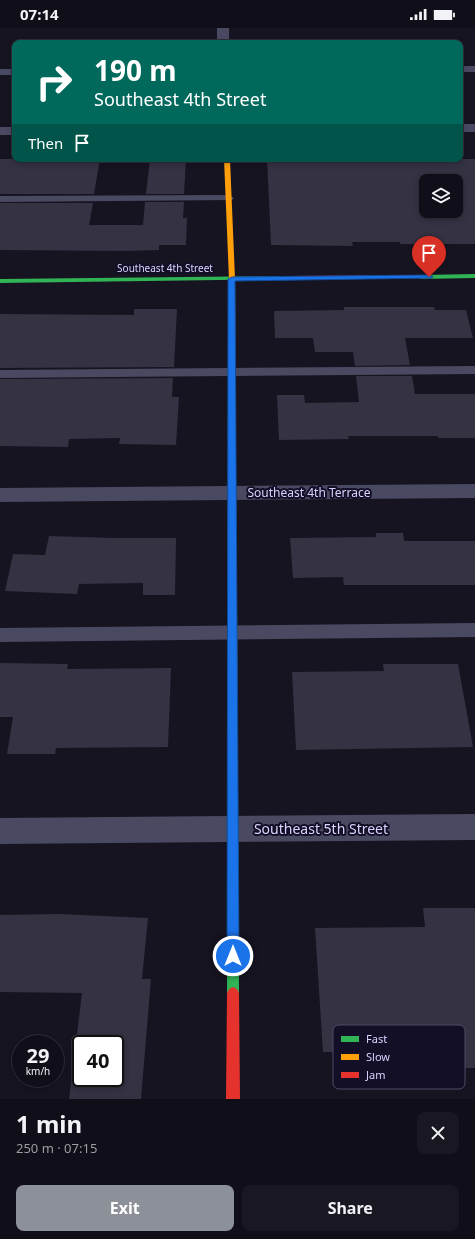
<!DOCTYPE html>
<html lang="en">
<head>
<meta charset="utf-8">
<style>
  body { margin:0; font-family:"Noto Sans",sans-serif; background:#191822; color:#f1f3f6; height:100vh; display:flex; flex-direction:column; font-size:15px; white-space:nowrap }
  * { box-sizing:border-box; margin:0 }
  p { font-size:13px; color:#9c9ca2 }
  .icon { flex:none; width:22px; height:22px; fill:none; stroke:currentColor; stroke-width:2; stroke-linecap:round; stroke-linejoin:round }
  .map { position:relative; height:1071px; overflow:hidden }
  .drawer { display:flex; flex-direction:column; background:#100f19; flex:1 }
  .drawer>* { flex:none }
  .guide { position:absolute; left:12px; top:12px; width:451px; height:122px; border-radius:8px; box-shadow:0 2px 6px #0003,0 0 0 1px #302f38; background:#00695c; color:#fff; overflow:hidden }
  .controls { position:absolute; left:419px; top:146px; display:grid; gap:8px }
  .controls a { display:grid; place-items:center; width:44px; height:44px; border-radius:8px; background:#100f19; box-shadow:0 2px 6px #0003,0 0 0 1px #302f38; font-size:20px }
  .speed { position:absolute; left:12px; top:1007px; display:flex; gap:8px; font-size:20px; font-weight:700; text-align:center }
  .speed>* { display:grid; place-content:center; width:52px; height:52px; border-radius:50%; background:#100f19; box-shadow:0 2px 6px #0003,0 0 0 1px #302f38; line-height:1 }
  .speed small { font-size:10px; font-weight:400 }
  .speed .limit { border:2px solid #111; border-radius:6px; background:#fff; color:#111 }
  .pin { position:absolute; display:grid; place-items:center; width:34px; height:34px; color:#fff; margin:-41px -17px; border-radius:50% 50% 50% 0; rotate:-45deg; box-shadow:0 0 4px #0007 }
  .pin .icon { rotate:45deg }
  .me { position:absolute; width:44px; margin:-22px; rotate:0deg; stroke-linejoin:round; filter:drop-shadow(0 0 3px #0008) }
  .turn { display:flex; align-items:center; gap:14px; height:84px; padding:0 16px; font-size:18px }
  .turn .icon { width:52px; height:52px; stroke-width:2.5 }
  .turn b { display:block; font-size:28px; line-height:34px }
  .then { display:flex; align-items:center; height:38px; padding:0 16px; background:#0003; gap:8px; font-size:15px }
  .round { display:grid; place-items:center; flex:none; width:42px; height:42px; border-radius:8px; background:#191822 }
  .head { display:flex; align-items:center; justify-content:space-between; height:68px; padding:0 16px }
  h1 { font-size:24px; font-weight:700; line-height:30px }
  .action { display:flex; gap:8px; margin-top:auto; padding:8px 16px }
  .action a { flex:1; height:46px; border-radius:8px; background:#8c9099; color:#fff; font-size:16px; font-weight:700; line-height:46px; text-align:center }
  .action a+a { background:#191822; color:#f1f3f6 }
  .status { display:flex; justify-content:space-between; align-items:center; height:28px; padding:0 20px; background:#100f19; direction:ltr }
  .status svg { height:11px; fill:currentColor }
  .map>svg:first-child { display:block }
</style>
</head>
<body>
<div class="status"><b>07:14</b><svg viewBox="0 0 49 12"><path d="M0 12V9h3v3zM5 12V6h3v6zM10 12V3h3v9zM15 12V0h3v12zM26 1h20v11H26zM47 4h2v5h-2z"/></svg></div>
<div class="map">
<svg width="475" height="1071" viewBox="0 0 475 1071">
  <rect width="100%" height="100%" fill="#161421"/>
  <g fill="#343243" fill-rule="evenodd">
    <polygon points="0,131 100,131 94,166 0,166"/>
    <polygon points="150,131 186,131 184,166 146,166"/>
    <path d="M 267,131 L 475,131 L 475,216 L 400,216 L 400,214 L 352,214 L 353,218 L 271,217 ZM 426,153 L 456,153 L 456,183 L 426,183 Z"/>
    <polygon points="145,174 184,174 183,190 187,190 186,217 159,217 159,222 126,223 0,222 0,175 93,175 89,197 143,197"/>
    <polygon points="344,279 434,279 435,282 466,282 473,310 405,310 410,337 355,338 353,324 315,324 313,310 275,310 274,283 344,282"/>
    <polygon points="134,281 177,281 174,339 0,340 0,286 134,287"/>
    <polygon points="356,348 412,348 415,366 475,366 475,410 438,410 438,408 348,408 349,411 279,412 277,367 304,367 305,375 359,374"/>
    <polygon points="173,350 172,369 179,369 176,417 119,416 120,410 69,411 68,419 0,418 0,351"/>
    <polygon points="376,505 403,505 404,513 475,513 475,557 344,557 343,549 293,550 290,510 376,509"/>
    <polygon points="49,508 115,510 176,510 175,567 143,567 143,555 79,556 77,566 5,563 13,526 45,527"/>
    <polygon points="0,635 68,636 67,641 171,640 168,719 56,720 55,726 7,726 13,689 0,689"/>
    <polygon points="383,636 458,636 473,719 296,722 292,644 384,643"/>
    <polygon points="423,880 475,880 475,1040 443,1040 441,1024 323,1024 315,900 425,899"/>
    <path d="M 59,886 L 148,890 L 142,951 L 151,951 L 141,1071 L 69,1071 L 82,965 L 0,964 L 0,887 ZM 81,1016 L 115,1016 L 115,1050 L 81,1050 Z"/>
  </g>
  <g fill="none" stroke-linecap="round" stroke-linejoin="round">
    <g fill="#4a4962" fill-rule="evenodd">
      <rect x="460" y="38" width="15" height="6"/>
      <rect x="0" y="41" width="15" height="6"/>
      <polygon points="228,167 234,170 232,172 0,174 0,168"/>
      <polygon points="475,338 475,346 0,350 0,342"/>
      <polygon points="475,595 475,609 0,614 0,600"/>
    </g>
    <g fill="#4a4962" fill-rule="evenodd">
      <rect x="217" y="0" width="12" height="15"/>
      <rect x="460" y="96" width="15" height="8"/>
      <rect x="0" y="99" width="15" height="8"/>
      <polygon points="475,456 475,470 0,474 0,460"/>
      <polygon points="475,786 475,812 0,816 0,790"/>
    </g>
    <g fill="#30b455" fill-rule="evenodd">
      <polygon points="475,246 475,250 421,251 418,249 421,247"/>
      <polygon points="284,248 287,250 286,251 0,255 0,251"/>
      <polygon points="233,756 237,758 238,761 239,965 237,969 233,971 229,969 227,965 228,761 229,758"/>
    </g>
    <g fill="#ff9f0a" fill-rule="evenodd">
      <polygon points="224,131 230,131 235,251 236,442 232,445 228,442 229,251"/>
      <polygon points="232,579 235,580 237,583 238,761 237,764 233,766 229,764 228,761 227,583 229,580"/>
    </g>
    <g fill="#e5322d" fill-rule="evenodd">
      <polygon points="421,247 424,249 423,250 284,252 281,250 284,248"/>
      <polygon points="232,439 236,442 237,583 235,586 229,586 227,583 228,442"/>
      <polygon points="233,959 237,961 239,965 240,1071 226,1071 227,965 229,961"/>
    </g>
  </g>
  <polygon fill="#1a73e8" stroke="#114b97" points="429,247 433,249 432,250 235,253 239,928 237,932 233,934 229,932 227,928 228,251 232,249"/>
  <g text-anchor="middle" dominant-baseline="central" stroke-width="4" stroke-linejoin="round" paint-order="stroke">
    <g font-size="10" fill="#d9d4ff" stroke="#130f26">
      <text x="165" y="240">Southeast 4th Street</text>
    </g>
    <g font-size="12" fill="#d9d4ff" stroke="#130f26">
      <text x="309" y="464">Southeast 4th Terrace</text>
    </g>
    <g font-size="14" fill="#d9d4ff" stroke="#130f26">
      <text x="321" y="800">Southeast 5th Street</text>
    </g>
  </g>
  <rect x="333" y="997" width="132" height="64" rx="6" fill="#130f26" stroke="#4e4a67" stroke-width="1"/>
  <rect x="341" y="1008" width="18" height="6" fill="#30b455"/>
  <rect x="341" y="1026" width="18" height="6" fill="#ff9f0a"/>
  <rect x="341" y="1044" width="18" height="6" fill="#e5322d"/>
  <g font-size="11" fill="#d9d4ff">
    <text x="366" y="1015">Fast</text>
    <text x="366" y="1033">Slow</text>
    <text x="366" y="1051">Jam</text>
  </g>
</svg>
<div class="controls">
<a><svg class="icon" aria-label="layers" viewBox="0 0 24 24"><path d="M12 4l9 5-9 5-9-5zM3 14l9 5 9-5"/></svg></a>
</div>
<div class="speed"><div>29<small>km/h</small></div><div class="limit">40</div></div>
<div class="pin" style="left:429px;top:249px;background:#d93025"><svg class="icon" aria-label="arrive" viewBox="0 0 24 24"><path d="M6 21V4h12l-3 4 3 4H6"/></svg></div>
<svg class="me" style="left:233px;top:928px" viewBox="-20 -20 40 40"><circle r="17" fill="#1a73e8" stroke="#fff" stroke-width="3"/><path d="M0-11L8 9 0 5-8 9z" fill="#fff"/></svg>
<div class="guide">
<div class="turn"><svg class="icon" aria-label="right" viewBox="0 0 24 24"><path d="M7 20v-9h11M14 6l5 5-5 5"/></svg><div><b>190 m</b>Southeast 4th Street</div></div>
<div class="then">Then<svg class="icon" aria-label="arrive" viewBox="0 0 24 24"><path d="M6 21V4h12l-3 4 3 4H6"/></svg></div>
</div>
</div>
<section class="drawer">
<div class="head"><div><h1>1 min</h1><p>250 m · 07:15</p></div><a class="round"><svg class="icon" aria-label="close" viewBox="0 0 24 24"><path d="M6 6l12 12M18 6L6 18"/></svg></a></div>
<div class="action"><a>Exit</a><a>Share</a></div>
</section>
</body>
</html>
